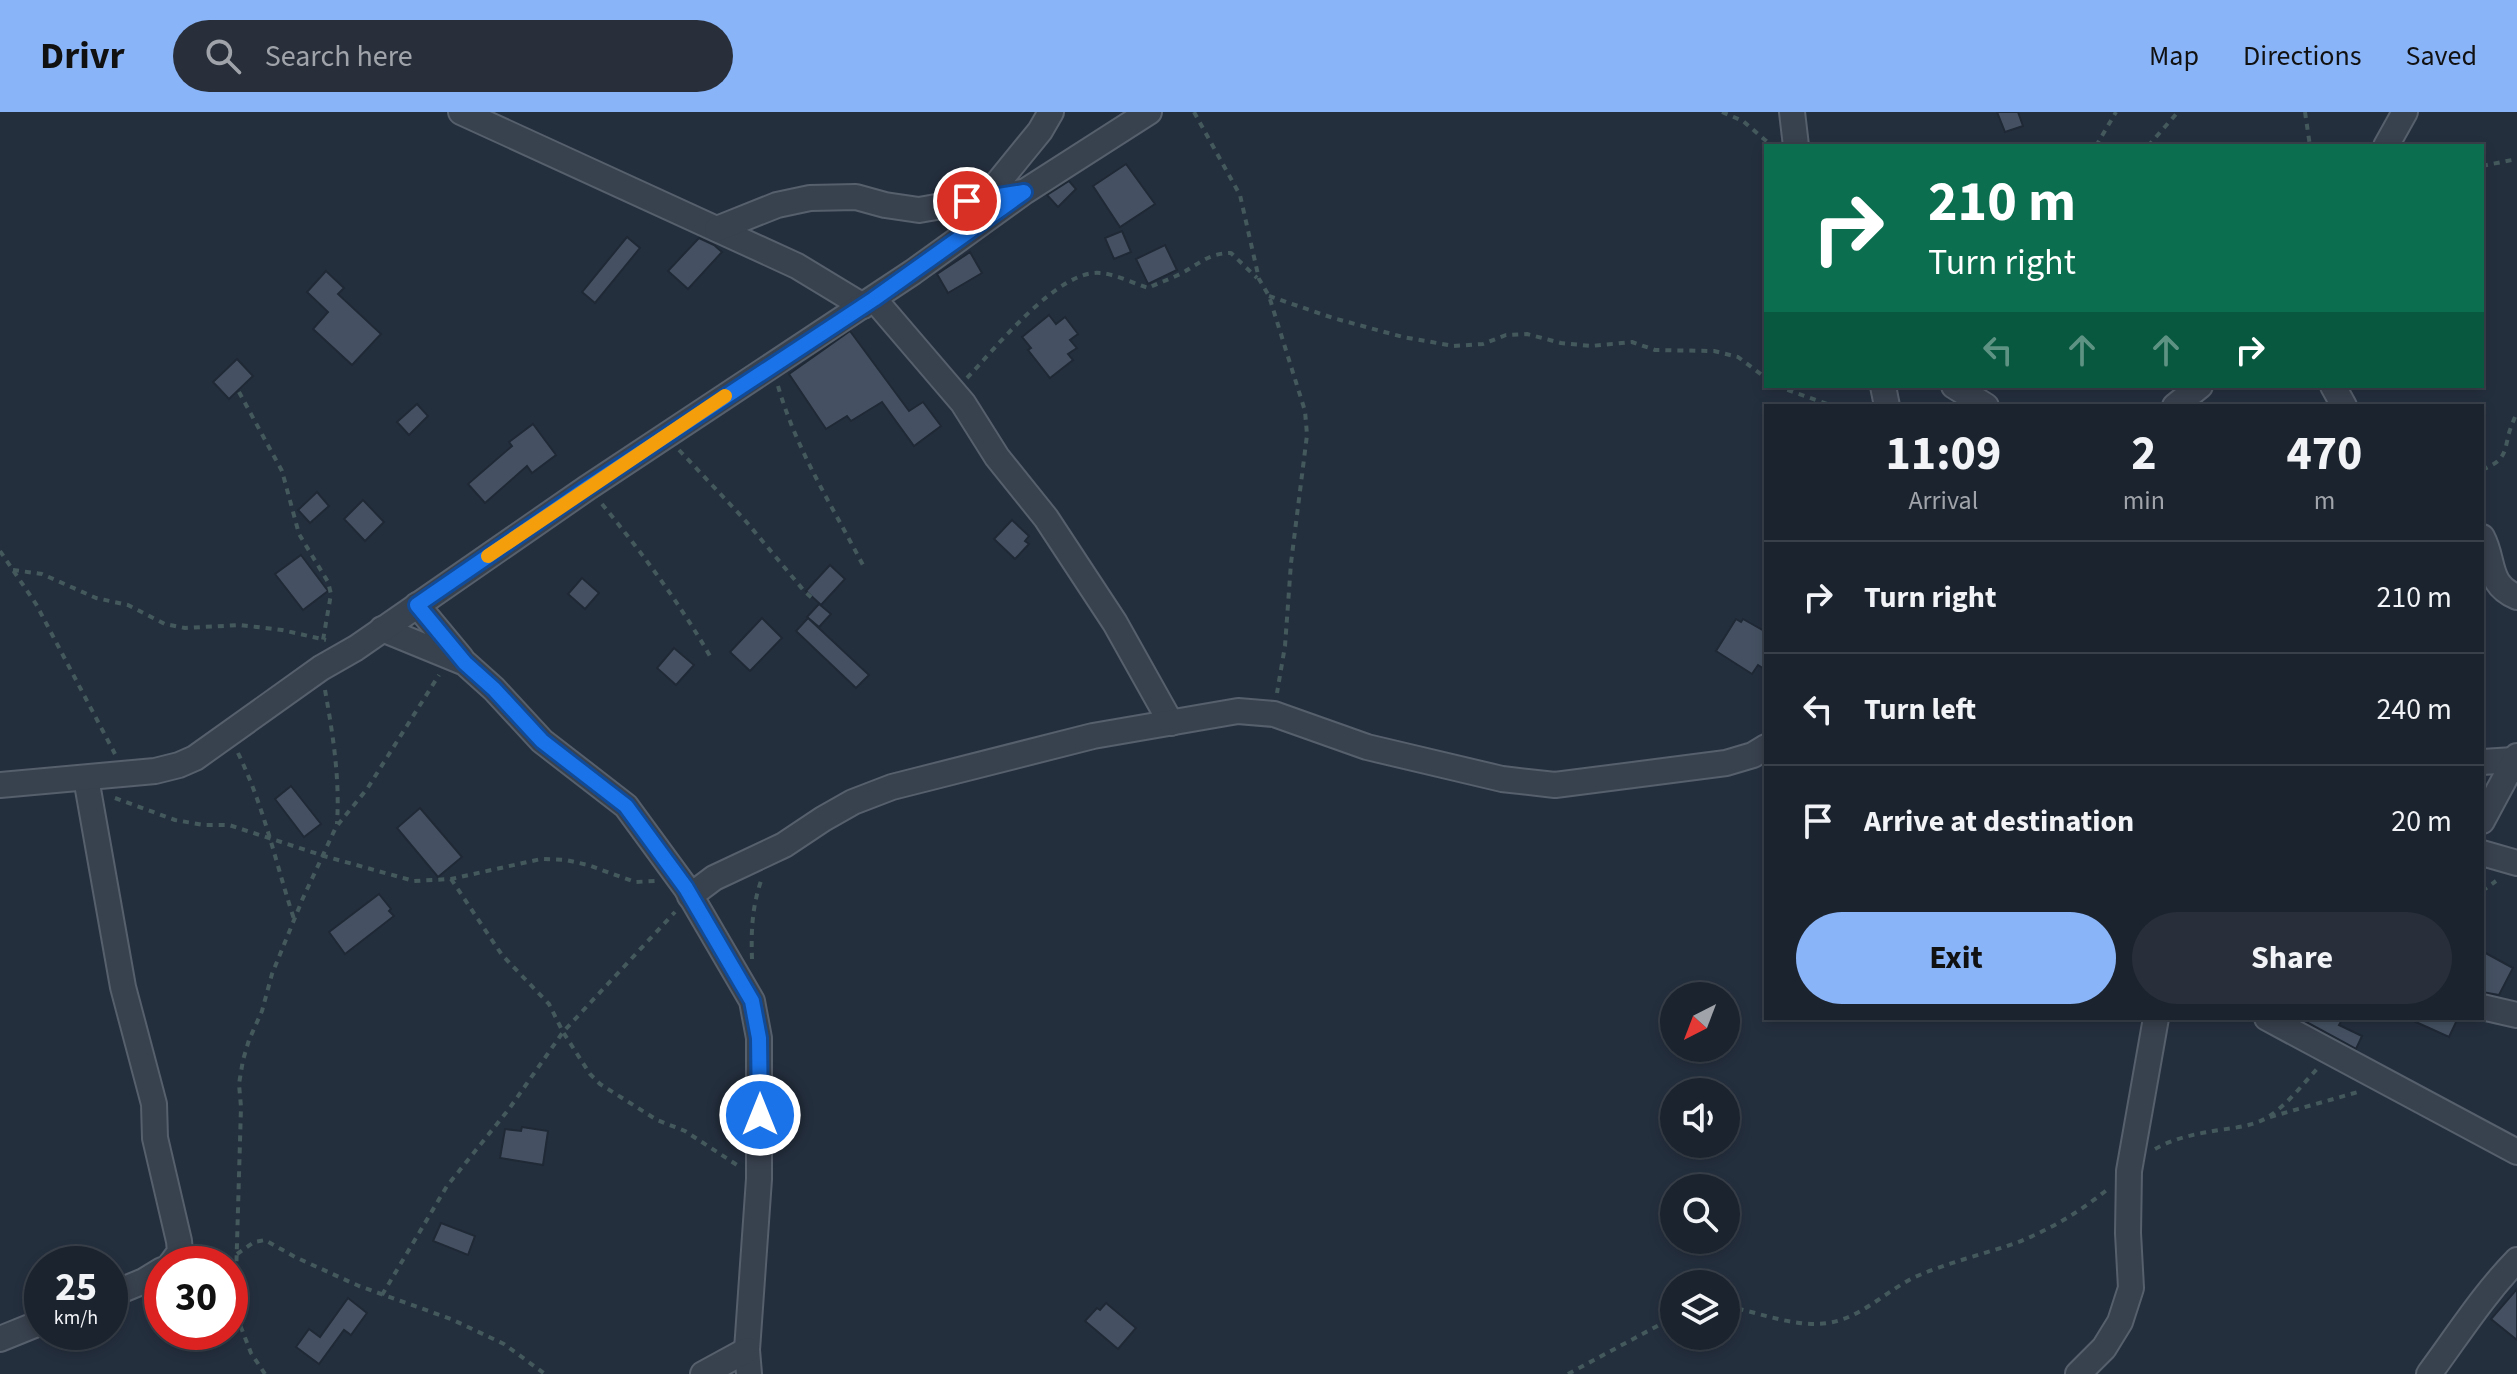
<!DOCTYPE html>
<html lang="en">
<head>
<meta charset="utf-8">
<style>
  body { margin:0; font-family:"Source Sans 3",sans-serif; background:#282f3a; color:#f1f3f6; height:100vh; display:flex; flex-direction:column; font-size:30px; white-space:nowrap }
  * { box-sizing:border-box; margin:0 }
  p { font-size:26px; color:#a0a4aa }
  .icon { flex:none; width:44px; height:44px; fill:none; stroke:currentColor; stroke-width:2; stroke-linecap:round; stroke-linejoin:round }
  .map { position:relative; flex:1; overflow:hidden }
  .panel { position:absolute; left:1764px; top:292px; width:720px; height:616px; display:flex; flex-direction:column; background:#1b232e; border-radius:0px; box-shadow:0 4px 12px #0003,0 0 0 2px #39404a }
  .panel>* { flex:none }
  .hud { position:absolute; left:1764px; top:32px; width:720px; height:244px; border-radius:0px; box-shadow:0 4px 12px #0003,0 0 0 2px #39404a; background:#0b6e4f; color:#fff; overflow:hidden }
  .needle { width:52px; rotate:222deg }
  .buttons { position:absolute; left:1660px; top:870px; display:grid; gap:16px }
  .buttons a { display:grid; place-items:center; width:80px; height:80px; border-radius:50%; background:#1b232e; box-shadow:0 4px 12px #0003,0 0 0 2px #39404a; font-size:40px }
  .speed { position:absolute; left:24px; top:1134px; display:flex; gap:16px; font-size:40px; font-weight:700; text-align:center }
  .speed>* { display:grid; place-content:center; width:104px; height:104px; border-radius:50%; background:#1b232e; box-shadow:0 4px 12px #0003,0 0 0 2px #39404a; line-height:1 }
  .speed small { font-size:20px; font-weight:400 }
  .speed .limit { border:12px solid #d22; background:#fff; color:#111 }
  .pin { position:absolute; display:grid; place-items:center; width:68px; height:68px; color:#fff; margin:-34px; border:4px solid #fff; border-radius:50%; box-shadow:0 2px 8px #0007 }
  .me { position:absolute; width:88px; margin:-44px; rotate:0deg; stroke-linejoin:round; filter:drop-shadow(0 0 6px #0008) }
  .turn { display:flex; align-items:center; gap:28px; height:168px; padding:0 32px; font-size:36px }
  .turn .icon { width:104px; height:104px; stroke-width:2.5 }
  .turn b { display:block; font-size:56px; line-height:68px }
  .lanes { display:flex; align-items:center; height:76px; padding:0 32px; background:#0003; justify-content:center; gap:40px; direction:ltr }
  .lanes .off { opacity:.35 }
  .eta { display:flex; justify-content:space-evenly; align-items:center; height:136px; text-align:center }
  .eta b { font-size:48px; font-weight:700; line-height:56px }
  .action { display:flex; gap:16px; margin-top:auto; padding:16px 32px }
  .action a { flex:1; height:92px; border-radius:48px; background:#8ab4f8; color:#111; font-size:32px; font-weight:700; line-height:92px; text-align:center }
  .action a+a { background:#282f3a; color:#f1f3f6 }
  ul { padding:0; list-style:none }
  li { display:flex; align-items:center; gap:24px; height:112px; padding:0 32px; border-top:2px solid #39404a }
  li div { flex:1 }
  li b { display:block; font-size:30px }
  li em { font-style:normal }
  header { display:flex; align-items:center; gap:48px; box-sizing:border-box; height:112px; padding:0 40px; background:#8ab4f8; color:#111 }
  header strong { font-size:38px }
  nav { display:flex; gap:44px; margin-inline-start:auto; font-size:28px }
  .search { width:560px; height:72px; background:#282f3a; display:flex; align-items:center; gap:20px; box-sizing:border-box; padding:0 28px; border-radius:44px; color:#a0a4aa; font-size:30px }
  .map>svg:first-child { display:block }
</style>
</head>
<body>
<header>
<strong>Drivr</strong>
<div class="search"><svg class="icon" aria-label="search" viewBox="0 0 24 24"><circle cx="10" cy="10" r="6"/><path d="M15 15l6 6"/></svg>Search here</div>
<nav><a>Map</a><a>Directions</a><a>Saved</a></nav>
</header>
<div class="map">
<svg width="2517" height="1262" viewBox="0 0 2517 1262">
  <rect width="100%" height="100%" fill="#242f3e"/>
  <g fill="#455162" stroke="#1f2835" stroke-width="2">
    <polygon points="1997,0 2018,0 2023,14 2005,20"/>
    <polygon points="1126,52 1155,92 1120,115 1093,74"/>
    <polygon points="1069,69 1076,77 1058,95 1047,83"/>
    <polygon points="1122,119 1131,140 1114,147 1105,126"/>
    <polygon points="627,125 640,136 595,191 582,180"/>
    <polygon points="699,126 714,133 722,140 688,177 668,159"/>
    <polygon points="1165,133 1177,158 1148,172 1136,147"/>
    <polygon points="970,140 982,161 948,181 937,162"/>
    <polygon points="326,159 344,176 338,182 381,222 352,253 313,217 328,200 307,180"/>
    <polygon points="1049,203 1056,212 1065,205 1078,222 1070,228 1077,236 1068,242 1073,248 1050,266 1028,238 1031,236 1022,225"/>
    <polygon points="850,219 909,299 923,290 941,314 914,334 882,290 851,309 847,304 826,317 789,262"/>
    <polygon points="237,247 253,264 229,287 213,270"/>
    <polygon points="417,292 428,304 409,323 397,310"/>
    <polygon points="533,312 556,343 532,361 527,354 485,391 468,372 512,334 509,330"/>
    <polygon points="317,380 329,394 310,411 298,398"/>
    <polygon points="363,388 384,410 365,429 344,407"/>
    <polygon points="1012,408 1029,424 1025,429 1029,432 1015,447 994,427"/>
    <polygon points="301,443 328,479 303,498 275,462"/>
    <polygon points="830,453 845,467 821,493 806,479"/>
    <polygon points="582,466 599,481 585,497 568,482"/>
    <polygon points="819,492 831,502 819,515 807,505"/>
    <polygon points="762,506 782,526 750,559 730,540"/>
    <polygon points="808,506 869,563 856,576 796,519"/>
    <polygon points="1736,507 1741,510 1743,507 1766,520 1766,558 1758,553 1752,562 1716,539"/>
    <polygon points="674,536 694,553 676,573 657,556"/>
    <polygon points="291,674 321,712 304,725 275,687"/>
    <polygon points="420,696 462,745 438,765 397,716"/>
    <polygon points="379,782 391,797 389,799 394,804 345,842 329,820"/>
    <polygon points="2482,839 2513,856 2499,883 2482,880"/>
    <polygon points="2299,906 2343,906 2339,913 2362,924 2356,937"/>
    <polygon points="2407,906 2458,906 2449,925"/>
    <polygon points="522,1015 548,1019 543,1053 500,1046 505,1017 521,1019"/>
    <polygon points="441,1111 475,1124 468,1143 433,1129"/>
    <polygon points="2517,1177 2517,1228 2491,1207"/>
    <polygon points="348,1186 367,1201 351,1223 344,1218 319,1252 296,1235 309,1217 320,1225"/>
    <polygon points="1106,1191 1136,1216 1118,1237 1085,1209 1097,1196 1100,1198"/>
  </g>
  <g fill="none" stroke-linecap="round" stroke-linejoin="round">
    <g stroke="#565f6c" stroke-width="28">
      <g id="minor">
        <polyline points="461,0 797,154 863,194"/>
        <polyline points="1792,0 1796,34"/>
        <polyline points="2386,34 2405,0"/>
        <polyline points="987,84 1040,19 1051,0"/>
        <polyline points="717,117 777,93 810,86 856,85 885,93 919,98 1022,80"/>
        <polyline points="874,187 963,291 997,345 1046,406 1115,511 1171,611"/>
        <polyline points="1883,274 1887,294"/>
        <polyline points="1954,274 1986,294"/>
        <polyline points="2333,274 2344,294"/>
        <polyline points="2175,294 2200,274"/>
        <path d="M 2482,425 C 2495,449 2486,472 2517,485"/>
        <polyline points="417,493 461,546"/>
        <polyline points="382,517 465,551 494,577 542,629 626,694 686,776 752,889 759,926 759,1067 747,1238 749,1262"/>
        <polyline points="2482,650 2514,648"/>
        <polyline points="86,666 123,875 154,992 155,1026 179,1129 180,1140 171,1152"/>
        <polyline points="0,673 155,659 179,653 195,646 321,556 356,536 587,376 913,160 1024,80 1149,0"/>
        <polyline points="2482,709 2517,644"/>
        <polyline points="2482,741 2517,751"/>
        <polyline points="690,784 714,766 784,733 823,707 853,690 892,675 1093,624 1238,599 1274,602 1367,635 1502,667 1555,673 1726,651 1753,643 1766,635"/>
        <polyline points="2482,895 2517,903"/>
        <polyline points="2267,906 2517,1040"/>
        <polyline points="110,1183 144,1169 162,1158"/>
        <polyline points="0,1227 42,1210"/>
        <polyline points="703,1262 747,1238"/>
        <polyline points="2078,1262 2104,1236 2120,1210 2131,1176 2128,1121 2129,1059 2156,906"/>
        <path d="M 2429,1262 C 2458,1223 2483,1183 2517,1148"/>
      </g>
    </g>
    <g stroke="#44595c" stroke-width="4" stroke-dasharray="6 6" stroke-linecap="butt">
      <polyline points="1194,0 1240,83 1259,167 1269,184 1305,299 1307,323 1291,451 1285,534 1277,581"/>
      <polyline points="1722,0 1743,9 1772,34"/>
      <polyline points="2305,0 2310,34"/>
      <polyline points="2096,34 2116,0"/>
      <polyline points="2148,34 2178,0"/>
      <polyline points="2482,54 2517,47"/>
      <polyline points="1269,184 1333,206 1403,225 1454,234 1483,232 1506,223 1527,222 1561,231 1591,234 1632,230 1655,238 1714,239 1738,245 1766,266"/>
      <path d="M 967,266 C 994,238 1058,157 1100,161 C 1115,162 1133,171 1148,176 C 1158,171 1168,168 1178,163 C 1197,154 1207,141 1231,141 L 1257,166"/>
      <path d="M 778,274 C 797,340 834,397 865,457"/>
      <polyline points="1776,274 1833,294"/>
      <polyline points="239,280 282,359 299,422 328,470 331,482 323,528"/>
      <polyline points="679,338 744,407 805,480 812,486"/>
      <path d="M 2482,358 C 2502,349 2504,345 2508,325 C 2510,316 2514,308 2517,300"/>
      <path d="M 602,392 C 642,441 679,490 710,544"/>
      <polyline points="0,439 36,492 115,642"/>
      <polyline points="13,458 42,462 96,486 128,493 165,512 185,516 240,513 282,518 326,528"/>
      <path d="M 325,578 C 333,623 340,667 337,712"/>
      <path d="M 238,641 C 265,697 275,749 294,807"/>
      <polyline points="115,686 175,708 204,713 229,713 324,744 414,769 451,767 541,747 566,748 588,753 635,770 655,769"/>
      <polyline points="451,767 502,843 549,892 563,920 590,962 600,972 657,1008 685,1019 737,1053"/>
      <polyline points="2482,779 2496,769"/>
      <path d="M 752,847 C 751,820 752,795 761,769"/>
      <polyline points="2270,1005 2358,980"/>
      <path d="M 2155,1037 C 2171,1028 2190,1023 2208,1020 C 2227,1016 2251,1016 2268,1005 C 2287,993 2302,973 2317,957"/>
      <polyline points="237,1142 254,1130 265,1128 295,1145 359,1174 451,1207 504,1232 545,1262"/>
      <polyline points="382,1183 447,1074 509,997 563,920 675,800"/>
      <path d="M 1726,1194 C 1758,1200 1795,1216 1828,1211 C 1861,1206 1886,1179 1915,1165 C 1946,1151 1981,1143 2013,1132 C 2048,1119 2080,1100 2109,1076"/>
      <polyline points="265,1262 251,1241 235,1200 241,995 239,972 243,948 249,928 262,899 272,862 303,786 336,715 367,677 439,563"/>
      <polyline points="1568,1262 1674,1205"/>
    </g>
    <use href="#minor" stroke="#38414e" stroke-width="24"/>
  </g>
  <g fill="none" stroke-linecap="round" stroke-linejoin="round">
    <g stroke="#114b97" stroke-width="20">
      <polyline id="route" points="760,1003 759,926 752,889 686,776 626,694 542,629 494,577 465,551 417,493 587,376 874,187 1024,80 967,89"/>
    </g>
    <use href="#route" stroke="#1a73e8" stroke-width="14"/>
    <polyline stroke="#f59e0b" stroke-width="14" points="488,444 725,284"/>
  </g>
</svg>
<div class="buttons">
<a><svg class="needle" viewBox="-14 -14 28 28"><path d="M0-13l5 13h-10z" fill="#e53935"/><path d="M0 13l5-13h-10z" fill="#a0a4aa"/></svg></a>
<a><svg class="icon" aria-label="sound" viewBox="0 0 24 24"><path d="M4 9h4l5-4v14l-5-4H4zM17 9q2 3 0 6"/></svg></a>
<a><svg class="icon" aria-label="search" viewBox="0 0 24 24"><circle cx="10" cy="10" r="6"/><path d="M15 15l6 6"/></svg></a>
<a><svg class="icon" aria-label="layers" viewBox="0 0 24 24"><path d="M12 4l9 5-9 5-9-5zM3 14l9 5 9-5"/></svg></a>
</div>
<div class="speed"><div>25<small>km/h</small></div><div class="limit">30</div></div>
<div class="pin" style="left:967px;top:89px;background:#d93025"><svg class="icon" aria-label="arrive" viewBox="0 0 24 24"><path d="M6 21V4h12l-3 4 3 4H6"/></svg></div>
<svg class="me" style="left:760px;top:1003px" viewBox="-20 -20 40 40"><circle r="17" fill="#1a73e8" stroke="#fff" stroke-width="3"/><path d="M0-11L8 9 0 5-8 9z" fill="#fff"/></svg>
<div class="hud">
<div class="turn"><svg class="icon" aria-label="right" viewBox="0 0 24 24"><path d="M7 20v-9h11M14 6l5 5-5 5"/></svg><div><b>210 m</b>Turn right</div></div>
<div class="lanes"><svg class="icon off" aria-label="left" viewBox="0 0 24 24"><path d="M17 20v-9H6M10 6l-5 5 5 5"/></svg><svg class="icon off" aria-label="ahead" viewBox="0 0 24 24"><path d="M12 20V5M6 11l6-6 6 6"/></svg><svg class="icon off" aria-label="ahead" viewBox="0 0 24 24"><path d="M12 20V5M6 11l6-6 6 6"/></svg><svg class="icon" aria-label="right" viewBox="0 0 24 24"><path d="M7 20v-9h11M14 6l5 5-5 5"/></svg></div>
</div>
<section class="panel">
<div class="eta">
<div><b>11:09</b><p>Arrival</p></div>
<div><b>2</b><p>min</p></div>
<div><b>470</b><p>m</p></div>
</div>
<ul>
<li><svg class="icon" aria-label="right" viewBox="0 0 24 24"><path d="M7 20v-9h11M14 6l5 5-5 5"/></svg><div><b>Turn right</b></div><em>210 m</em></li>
<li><svg class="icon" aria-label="left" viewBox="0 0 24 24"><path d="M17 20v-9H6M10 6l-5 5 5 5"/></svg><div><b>Turn left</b></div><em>240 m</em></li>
<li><svg class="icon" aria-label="arrive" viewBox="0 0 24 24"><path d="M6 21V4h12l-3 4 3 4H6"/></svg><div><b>Arrive at destination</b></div><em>20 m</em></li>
</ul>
<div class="action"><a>Exit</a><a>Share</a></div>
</section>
</div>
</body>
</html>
